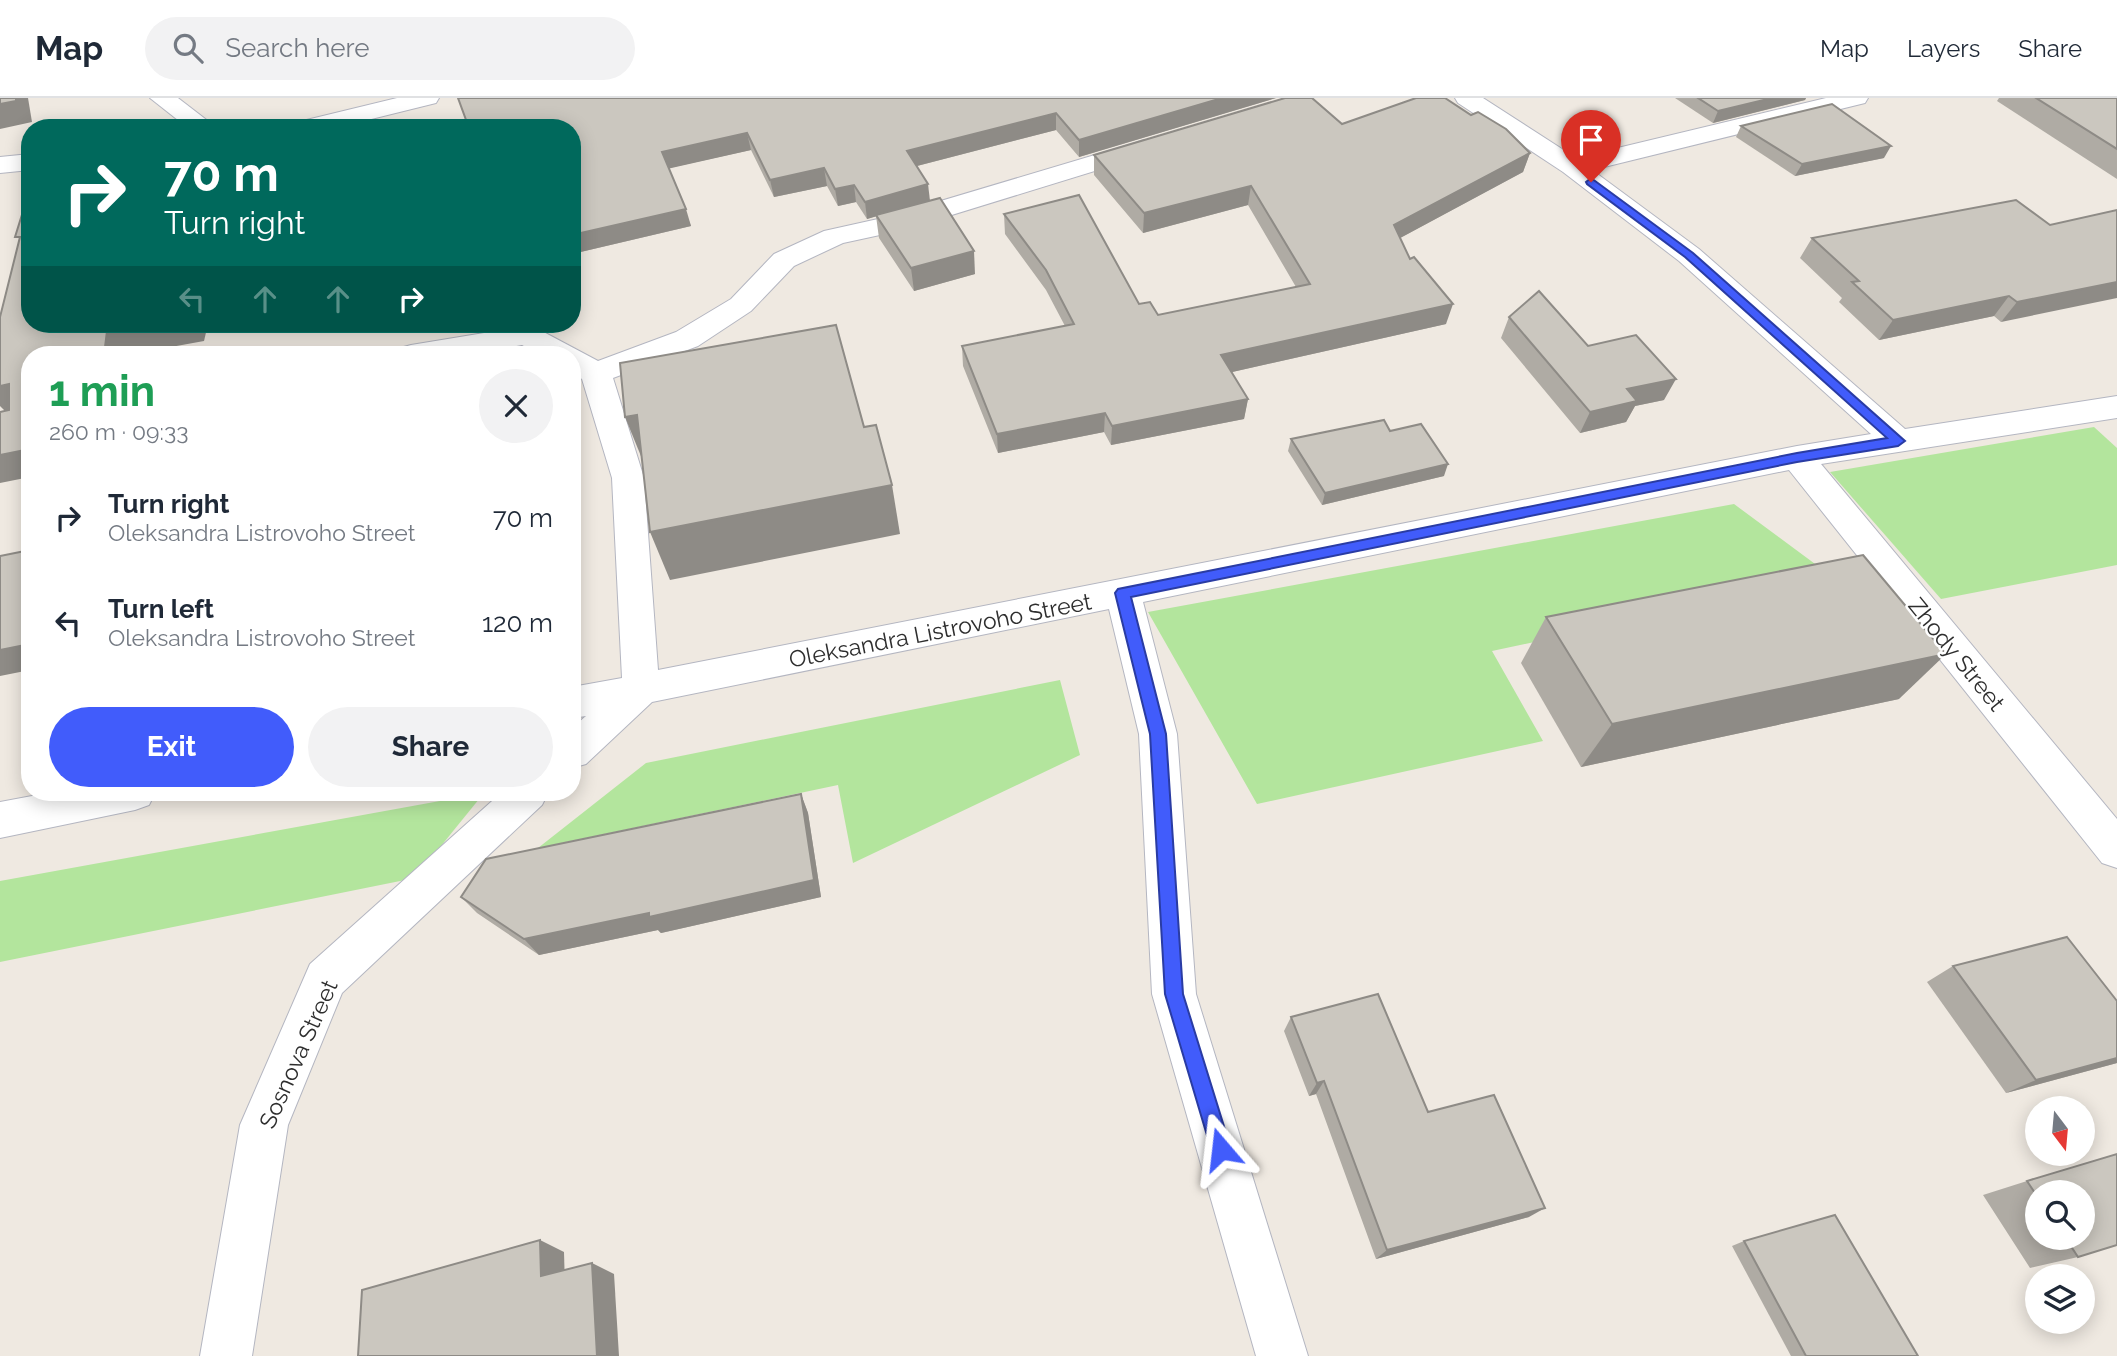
<!DOCTYPE html>
<html lang="en">
<head>
<meta charset="utf-8">
<style>
  body { margin:0; font-family:Raleway,sans-serif; background:#f2f2f3; color:#1f2937; height:100vh; display:flex; flex-direction:column; font-size:26px; white-space:nowrap }
  * { box-sizing:border-box; margin:0 }
  p { font-size:23px; color:#747a83 }
  .icon { flex:none; width:38px; height:38px; fill:none; stroke:currentColor; stroke-width:2; stroke-linecap:round; stroke-linejoin:round }
  .map { position:relative; flex:1; overflow:hidden }
  .details { position:absolute; left:21px; top:248px; width:560px; height:455px; display:flex; flex-direction:column; background:#fff; border-radius:28px; box-shadow:0 4px 18px #0003 }
  .details>* { flex:none }
  .banner { position:absolute; left:21px; top:21px; width:560px; height:214px; border-radius:28px; box-shadow:0 4px 18px #0003; background:#00695c; color:#fff; overflow:hidden }
  .needle { width:46px; rotate:164deg }
  .controls { position:absolute; left:2025px; top:998px; display:grid; gap:14px }
  .controls a { display:grid; place-items:center; width:70px; height:70px; border-radius:50%; background:#fff; box-shadow:0 4px 18px #0003; font-size:35px }
  .pin { position:absolute; display:grid; place-items:center; width:60px; height:60px; color:#fff; margin:-72px -30px; border-radius:50% 50% 50% 0; rotate:-45deg; box-shadow:0 0 7px #0007 }
  .pin .icon { rotate:45deg }
  .me { position:absolute; width:77px; margin:-38px; rotate:343deg; stroke-linejoin:round; filter:drop-shadow(0 0 5px #0008) }
  .turn { display:flex; align-items:center; gap:24px; height:147px; padding:0 28px; font-size:32px }
  .turn .icon { width:91px; height:91px; stroke-width:2.5 }
  .turn b { display:block; font-size:49px; line-height:60px }
  .lanes { display:flex; align-items:center; height:66px; padding:0 28px; background:#0003; justify-content:center; gap:35px; direction:ltr }
  .lanes .off { opacity:.35 }
  .round { display:grid; place-items:center; flex:none; width:74px; height:74px; border-radius:37px; background:#f2f2f3 }
  .overview { display:flex; align-items:center; justify-content:space-between; height:119px; padding:0 28px }
  h1 { font-size:42px; font-weight:700; line-height:52px; color:#1e9e55 }
  .action { display:flex; gap:14px; margin-top:auto; padding:14px 28px }
  .action a { flex:1; height:80px; border-radius:42px; background:#415cfb; color:#fff; font-size:28px; font-weight:700; line-height:80px; text-align:center }
  .action a+a { background:#f2f2f3; color:#1f2937 }
  ul { padding:0; list-style:none }
  li { display:flex; align-items:center; gap:21px; height:105px; padding:0 28px }
  li div { flex:1 }
  li b { display:block; font-size:26px }
  li em { font-style:normal }
  header { display:flex; align-items:center; gap:42px; box-sizing:border-box; height:98px; padding:0 35px; background:#fff; border-bottom:2px solid #e0e1e3 }
  header strong { font-size:33px }
  nav { display:flex; gap:38px; margin-inline-start:auto; font-size:24px }
  .search { width:490px; height:63px; background:#f2f2f3; display:flex; align-items:center; gap:18px; box-sizing:border-box; padding:0 24px; border-radius:38px; color:#747a83; font-size:26px }
  .map>svg:first-child { display:block }
</style>
</head>
<body>
<header>
<strong>Map</strong>
<div class="search"><svg class="icon" aria-label="search" viewBox="0 0 24 24"><circle cx="10" cy="10" r="6"/><path d="M15 15l6 6"/></svg>Search here</div>
<nav><a>Map</a><a>Layers</a><a>Share</a></nav>
</header>
<div class="map">
<svg width="2117" height="1258" viewBox="0 0 2117 1258">
  <rect width="100%" height="100%" fill="#efe9e1"/>
  <g fill="#b3e59d">
    <polygon points="2094,329 2117,350 2117,467 1941,501 1830,374"/>
    <polygon points="1734,406 1834,480 1492,553 1543,643 1257,706 1148,514"/>
    <polygon points="1060,582 1080,657 853,765 838,687 538,750 646,665"/>
    <polygon points="484,695 415,780 0,864 0,783"/>
  </g>
  <g fill="none" stroke-linecap="round" stroke-linejoin="round">
    <g stroke="#b4b6c1" stroke-width="2">
      <g id="minor">
        <polygon points="150,0 178,0 217,30 188,30"/>
        <polygon points="397,0 439,0 436,5 335,30 291,30 294,25"/>
        <polygon points="1455,0 1483,0 1576,60 1826,0 1868,0 1865,5 1592,72 1699,151 1905,331 2117,298 2117,320 1821,366 2117,721 2117,770 2102,765 1789,372 1143,504 1177,636 1196,896 1308,1258 1256,1258 1152,896 1139,636 1109,511 652,604 586,666 572,670 572,630 586,618 572,620 572,589 622,580 612,380 582,281 572,275 572,257 541,257 522,247 465,257 396,257 400,250 411,247 526,228 536,230 598,263 676,234 731,201 774,156 824,133 887,119 1135,45 1144,42 1153,45 1157,50 1153,55 903,132 843,145 794,168 751,213 698,248 613,280 644,380 658,572 1797,348 1871,336 1679,163 1563,74 1458,5"/>
        <polygon points="30,56 30,72 0,75 0,59"/>
        <polygon points="48,695 155,695 149,707 135,712 0,740 0,704"/>
        <polygon points="501,695 548,695 542,707 342,895 288,1027 252,1258 200,1258 240,1027 310,866"/>
      </g>
    </g>
    <use href="#minor" fill="#fff" fill-rule="evenodd"/>
  </g>
  <g fill="#afaba4" fill-rule="evenodd">
    <polygon points="1276,0 1079,59 1056,32 917,68 930,103 975,176 914,193 879,140 876,118 867,121 856,104 838,108 827,88 774,99 751,52 669,70 691,128 572,156 572,30"/>
    <polygon points="1675,0 1806,0 1805,2 1713,25"/>
    <polygon points="1999,0 2117,0 2117,81 1997,3"/>
    <polygon points="1342,26 1530,55 1523,74 1400,140 1410,161 1446,226 1232,274 1248,301 1244,321 1111,347 1104,334 998,355 963,268 962,248 1065,228 1046,192 1005,136 1004,116 1139,206 1158,217 1296,189 1248,107 1143,135 1094,77 1094,57"/>
    <polygon points="1741,28 1884,60 1795,78 1736,39"/>
    <polygon points="2117,112 2001,224 1994,218 1879,242 1839,204 1842,200 1800,160 1812,140 2050,127"/>
    <polygon points="1509,219 1664,302 1635,308 1626,324 1580,335 1501,240"/>
    <polygon points="1291,341 1444,378 1322,407 1288,353"/>
    <polygon points="1546,519 1899,601 1581,669 1521,565"/>
    <polygon points="801,696 808,715 821,799 661,835 658,832 539,857 477,815 461,799"/>
    <polygon points="1953,868 2117,903 2117,965 2006,995 1927,884"/>
    <polygon points="1291,919 1428,1014 1529,1119 1376,1161 1316,996 1309,998 1284,933"/>
    <path d="M 2117,1056 L 2117,1147 L 2078,1159 L 2030,1170 L 1983,1097 L 2027,1083 ZM 2037,1094 L 2082,1094 L 2082,1139 L 2037,1139 Z"/>
    <polygon points="1744,1143 1918,1258 1791,1258 1732,1148"/>
  </g>
  <g fill="#8e8b86">
    <polygon points="16,0 28,0 32,24 0,31 0,6"/>
    <polygon points="1222,0 1276,0 1079,59 1079,42"/>
    <polygon points="1772,0 1806,0 1805,2 1713,25 1718,13"/>
    <polygon points="1056,15 1056,32 909,70 907,53"/>
    <polygon points="747,35 751,52 667,71 662,54"/>
    <polygon points="1891,48 1884,60 1795,78 1802,66"/>
    <polygon points="1530,55 1523,74 1389,146 1394,127"/>
    <polygon points="824,70 827,88 774,99 770,82"/>
    <polygon points="928,86 930,103 867,121 865,104"/>
    <polygon points="854,87 856,104 838,108 835,91"/>
    <polygon points="1251,88 1248,107 1143,135 1144,115"/>
    <polygon points="686,111 691,128 572,156 572,137"/>
    <polygon points="974,153 975,176 914,193 911,170"/>
    <polygon points="2117,184 2117,200 2001,224 2017,204"/>
    <polygon points="2009,198 1994,218 1879,242 1893,222"/>
    <polygon points="1453,206 1446,226 1219,277 1221,257"/>
    <polygon points="146,226 208,226 204,243 127,257 96,257 98,250 107,233"/>
    <polygon points="1676,281 1664,302 1635,308 1626,324 1580,335 1590,314 1627,291"/>
    <polygon points="9,286 30,308 5,313 0,308 0,288"/>
    <polygon points="1248,301 1244,321 1111,347 1112,328"/>
    <polygon points="1105,315 1104,334 998,355 997,336"/>
    <polygon points="637,317 645,368 625,319"/>
    <polygon points="30,351 30,379 0,385 0,357"/>
    <polygon points="1448,366 1444,378 1322,407 1325,395"/>
    <polygon points="892,387 900,436 670,482 650,434"/>
    <polygon points="30,546 30,572 0,578 0,552"/>
    <polygon points="1946,556 1899,601 1581,669 1612,626"/>
    <polygon points="801,696 808,715 821,799 661,835 658,832 539,857 524,841"/>
    <polygon points="2117,960 2117,965 2006,995 2036,982"/>
    <polygon points="1324,983 1316,996 1309,998 1317,985"/>
    <polygon points="1545,1110 1529,1119 1376,1161 1387,1152"/>
    <polygon points="540,1142 564,1154 565,1189 541,1178"/>
    <polygon points="592,1165 614,1176 619,1258 597,1258"/>
  </g>
  <g fill="#cbc7bf" stroke="#8e8b86" stroke-width="2">
    <polygon points="0,0 16,0 16,3 0,6"/>
    <polygon points="458,0 1222,0 1079,42 1056,15 907,53 928,86 865,104 854,87 835,91 824,70 770,82 747,35 662,54 686,111 572,137 572,30 469,30"/>
    <polygon points="1285,0 1312,0 1342,26 1416,0 1445,0 1471,17 1478,14 1506,31 1530,55 1394,127 1410,161 1414,159 1453,206 1221,257 1248,301 1112,328 1105,315 997,336 962,248 1074,226 1046,172 1004,116 1079,97 1139,206 1150,204 1158,217 1310,186 1251,88 1144,115 1094,57"/>
    <polygon points="1698,0 1772,0 1718,13"/>
    <polygon points="2036,0 2117,0 2117,51"/>
    <polygon points="1832,6 1891,48 1802,66 1741,28"/>
    <polygon points="30,91 30,226 146,226 107,233 105,249 98,250 96,257 30,257 30,351 0,357 0,314 9,312 9,286 0,288 0,219 20,139 15,139"/>
    <polygon points="940,100 974,153 911,170 876,117"/>
    <polygon points="2016,102 2050,127 2117,112 2117,184 2017,204 2009,198 1893,222 1852,184 1859,183 1812,140"/>
    <polygon points="1539,193 1588,248 1636,237 1676,281 1627,291 1637,303 1590,314 1509,219"/>
    <polygon points="836,227 864,329 876,327 892,387 650,434 637,317 625,319 620,265"/>
    <polygon points="1384,322 1390,333 1421,326 1448,366 1325,395 1291,341"/>
    <polygon points="30,452 30,546 0,552 0,458"/>
    <polygon points="1863,457 1946,556 1612,626 1546,519"/>
    <polygon points="801,696 814,782 649,819 649,815 524,841 461,799 486,761"/>
    <polygon points="2067,839 2117,903 2117,960 2036,982 1953,868"/>
    <polygon points="1378,896 1428,1014 1494,997 1545,1110 1387,1152 1324,983 1317,985 1291,919"/>
    <polygon points="2117,1056 2117,1147 2078,1159 2065,1139 2082,1139 2082,1094 2037,1094 2037,1098 2027,1083"/>
    <polygon points="1835,1117 1918,1258 1806,1258 1744,1143"/>
    <polygon points="540,1142 541,1178 592,1165 597,1258 358,1258 362,1192"/>
  </g>
  <polygon fill="#415cfb" stroke="#2a3ca3" stroke-width="2" points="1591,80 1693,155 1905,343 1898,348 1797,364 1131,499 1166,636 1183,896 1231,1051 1228,1058 1221,1061 1214,1058 1211,1051 1165,896 1150,636 1115,495 1118,491 1797,355 1887,340 1685,159 1587,86 1586,84"/>
  <g text-anchor="middle" dominant-baseline="central" stroke-width="5" stroke-linejoin="round" paint-order="stroke">
    <g font-size="23" fill="#2e2e2e" stroke="#fff">
      <text transform="translate(940 532) rotate(-11)">Oleksandra Listrovoho Street</text>
      <text transform="translate(1957 556) rotate(51)">Zhody Street</text>
      <text transform="translate(298 956) rotate(-66)">Sosnova Street</text>
    </g>
  </g>
</svg>
<div class="controls">
<a><svg class="needle" viewBox="-14 -14 28 28"><path d="M0-13l5 13h-10z" fill="#e53935"/><path d="M0 13l5-13h-10z" fill="#747a83"/></svg></a>
<a><svg class="icon" aria-label="search" viewBox="0 0 24 24"><circle cx="10" cy="10" r="6"/><path d="M15 15l6 6"/></svg></a>
<a><svg class="icon" aria-label="layers" viewBox="0 0 24 24"><path d="M12 4l9 5-9 5-9-5zM3 14l9 5 9-5"/></svg></a>
</div>
<div class="pin" style="left:1591px;top:84px;background:#d93025"><svg class="icon" aria-label="arrive" viewBox="0 0 24 24"><path d="M6 21V4h12l-3 4 3 4H6"/></svg></div>
<svg class="me" style="left:1221px;top:1051px" viewBox="-20 -20 40 40"><path d="M0-17L14 15 0 8-14 15z" fill="#415cfb" stroke="#fff" stroke-width="4"/></svg>
<div class="banner">
<div class="turn"><svg class="icon" aria-label="right" viewBox="0 0 24 24"><path d="M7 20v-9h11M14 6l5 5-5 5"/></svg><div><b>70 m</b>Turn right</div></div>
<div class="lanes"><svg class="icon off" aria-label="left" viewBox="0 0 24 24"><path d="M17 20v-9H6M10 6l-5 5 5 5"/></svg><svg class="icon off" aria-label="ahead" viewBox="0 0 24 24"><path d="M12 20V5M6 11l6-6 6 6"/></svg><svg class="icon off" aria-label="ahead" viewBox="0 0 24 24"><path d="M12 20V5M6 11l6-6 6 6"/></svg><svg class="icon" aria-label="right" viewBox="0 0 24 24"><path d="M7 20v-9h11M14 6l5 5-5 5"/></svg></div>
</div>
<section class="details">
<div class="overview"><div><h1>1 min</h1><p>260 m · 09:33</p></div><a class="round"><svg class="icon" aria-label="close" viewBox="0 0 24 24"><path d="M6 6l12 12M18 6L6 18"/></svg></a></div>
<ul>
<li><svg class="icon" aria-label="right" viewBox="0 0 24 24"><path d="M7 20v-9h11M14 6l5 5-5 5"/></svg><div><b>Turn right</b><p>Oleksandra Listrovoho Street</p></div><em>70 m</em></li>
<li><svg class="icon" aria-label="left" viewBox="0 0 24 24"><path d="M17 20v-9H6M10 6l-5 5 5 5"/></svg><div><b>Turn left</b><p>Oleksandra Listrovoho Street</p></div><em>120 m</em></li>
</ul>
<div class="action"><a>Exit</a><a>Share</a></div>
</section>
</div>
</body>
</html>
